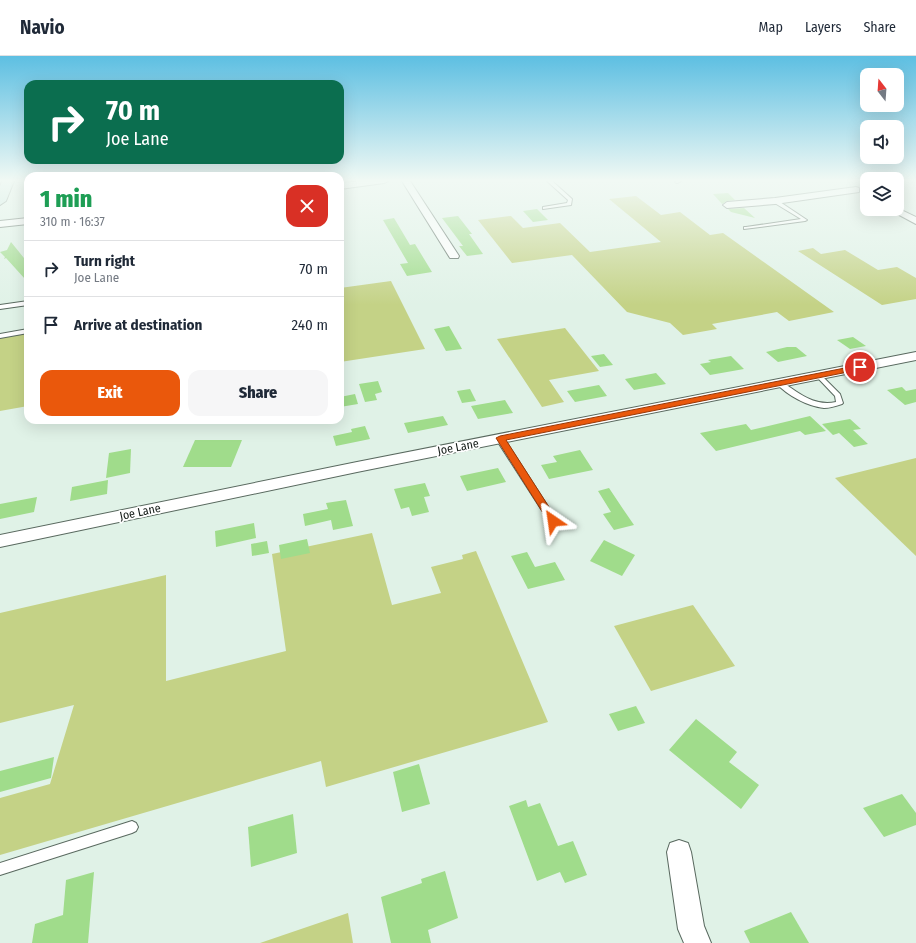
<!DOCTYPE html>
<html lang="en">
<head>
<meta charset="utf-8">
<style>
  body { margin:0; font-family:"Fira Sans Condensed",sans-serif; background:#f6f6f7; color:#1f2937; height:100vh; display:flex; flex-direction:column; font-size:15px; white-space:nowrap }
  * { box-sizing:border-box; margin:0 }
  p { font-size:13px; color:#747a83 }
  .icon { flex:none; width:22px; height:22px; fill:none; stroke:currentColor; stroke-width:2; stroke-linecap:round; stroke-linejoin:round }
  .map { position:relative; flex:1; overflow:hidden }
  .drawer { position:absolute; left:24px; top:116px; width:320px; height:252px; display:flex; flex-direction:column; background:#fff; border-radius:12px; box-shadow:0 4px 16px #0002 }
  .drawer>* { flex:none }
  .banner { position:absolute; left:24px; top:24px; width:320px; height:84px; border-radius:12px; box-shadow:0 4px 16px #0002; background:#0b6e4f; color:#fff; overflow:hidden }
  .needle { width:26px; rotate:343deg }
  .buttons { position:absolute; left:860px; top:12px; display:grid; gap:8px }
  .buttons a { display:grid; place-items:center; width:44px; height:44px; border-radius:8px; background:#fff; box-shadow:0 4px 16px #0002; font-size:20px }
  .pin { position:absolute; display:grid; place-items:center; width:34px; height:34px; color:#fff; margin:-17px; border:2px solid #fff; border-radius:50%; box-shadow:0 1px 4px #0007 }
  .me { position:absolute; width:44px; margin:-22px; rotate:328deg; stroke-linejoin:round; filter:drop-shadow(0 0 3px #0008) }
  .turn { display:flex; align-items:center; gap:14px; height:84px; padding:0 16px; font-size:18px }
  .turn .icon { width:52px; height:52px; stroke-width:2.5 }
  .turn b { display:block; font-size:28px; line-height:34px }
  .round { display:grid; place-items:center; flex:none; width:42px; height:42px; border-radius:12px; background:#f6f6f7 }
  .head { display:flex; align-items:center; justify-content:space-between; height:68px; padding:0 16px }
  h1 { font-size:24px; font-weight:800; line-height:30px; color:#1e9e55 }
  .action { display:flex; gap:8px; margin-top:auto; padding:8px 16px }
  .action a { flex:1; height:46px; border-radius:12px; background:#ea580c; color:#fff; font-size:16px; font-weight:800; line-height:46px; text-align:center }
  .action a+a { background:#f6f6f7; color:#1f2937 }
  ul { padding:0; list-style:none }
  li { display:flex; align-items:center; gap:12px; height:56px; padding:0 16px; border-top:1px solid #e0e1e3 }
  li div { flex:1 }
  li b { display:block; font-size:15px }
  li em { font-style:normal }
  header { display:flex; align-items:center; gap:24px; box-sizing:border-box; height:56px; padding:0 20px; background:#fff; border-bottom:1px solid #e0e1e3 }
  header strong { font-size:19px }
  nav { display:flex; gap:22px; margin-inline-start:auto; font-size:14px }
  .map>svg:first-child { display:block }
</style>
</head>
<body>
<header>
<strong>Navio</strong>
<nav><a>Map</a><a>Layers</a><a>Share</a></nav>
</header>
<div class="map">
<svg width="916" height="887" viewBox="0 0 916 887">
  <rect width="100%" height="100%" fill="#e0f2e7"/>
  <g fill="#c4d286">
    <polygon points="636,140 661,159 680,156 710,179 723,177 834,256 789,265 777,256 712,268 717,273 683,279 670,267 627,256 572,199 512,207 478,164 511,160 523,172 560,167 590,196 661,186 609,143"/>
    <polygon points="813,192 821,198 845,194 878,214 897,211 916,222 916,243 882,249 798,195"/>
    <polygon points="391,225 425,293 340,306 340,232"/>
    <polygon points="565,272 599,315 549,324 564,346 542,351 497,283"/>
    <polygon points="28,277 28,350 0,355 0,281"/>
    <polygon points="916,402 916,500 835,422"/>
    <polygon points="372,477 392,549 441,537 431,511 463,503 462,499 476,495 548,666 326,731 321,705 0,799 0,742 50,728 74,649 0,667 0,557 166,519 166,625 286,595 272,498"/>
    <polygon points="693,549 735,610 651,635 614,570"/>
    <polygon points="348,857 353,887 260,887"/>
  </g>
  <g fill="#a0dc8b">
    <polygon points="728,137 735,144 727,145 722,148 713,138"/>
    <polygon points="744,152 755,162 731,156 728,153"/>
    <polygon points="537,153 548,164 533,166 523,155"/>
    <polygon points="458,160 472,178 469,178 483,198 467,200 459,190 463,190 442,162"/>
    <polygon points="394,162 410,189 415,188 432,216 407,220 400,208 408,207 383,164"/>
    <polygon points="11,186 28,207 25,223 6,202 4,203 5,201 0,196 7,194"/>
    <polygon points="449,270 462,293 446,295 434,273"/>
    <polygon points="853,281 866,290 850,293 837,284"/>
    <polygon points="787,291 796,291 807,300 778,306 766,296"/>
    <polygon points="604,298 613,309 600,311 591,300"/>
    <polygon points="731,300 744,313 710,319 700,308 711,306 708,304"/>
    <polygon points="656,317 666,328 634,334 625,323"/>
    <polygon points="378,325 382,336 375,338 377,344 365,346 359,328"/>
    <polygon points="599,329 607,340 575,346 567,335"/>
    <polygon points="902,331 906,335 916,333 916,346 905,349 887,334"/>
    <polygon points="470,333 476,345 462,347 457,335"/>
    <polygon points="355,338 358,348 340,351 340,341"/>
    <polygon points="505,344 513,357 478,363 471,350"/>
    <polygon points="443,360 448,369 408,377 404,367"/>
    <polygon points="810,360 826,375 805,379 800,375 716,395 700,377 746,368 751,374"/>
    <polygon points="850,363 861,373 853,374 868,388 854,391 839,377 833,379 822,368"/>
    <polygon points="365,370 370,383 336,390 333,380 352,376 351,373"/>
    <polygon points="195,384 242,384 231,411 183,411"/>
    <polygon points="131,393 130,417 106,422 109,397"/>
    <polygon points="580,394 593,414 549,423 541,409 557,406 553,400"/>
    <polygon points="498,412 506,426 467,435 460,420"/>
    <polygon points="108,424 107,438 70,445 72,431"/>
    <polygon points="425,427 430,440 424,441 429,456 412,460 409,451 401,453 394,433"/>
    <polygon points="609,432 623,453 634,469 614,474 603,458 611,456 598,435"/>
    <polygon points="37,441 34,456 0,463 0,448"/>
    <polygon points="346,444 353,470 333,474 331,464 305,470 303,458 328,453 326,447"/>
    <polygon points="254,467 256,482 216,491 215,475"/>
    <polygon points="307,483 310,497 281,503 279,489"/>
    <polygon points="604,484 635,499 622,520 590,505"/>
    <polygon points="267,485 269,497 252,500 251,488"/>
    <polygon points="527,496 535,511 555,506 565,524 528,533 511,500"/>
    <polygon points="636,650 645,667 618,675 609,658"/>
    <polygon points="696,663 737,696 729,706 759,729 741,753 669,694"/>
    <polygon points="54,701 51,722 0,736 0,715"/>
    <polygon points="419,708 430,748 402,756 393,716"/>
    <polygon points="902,738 916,757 916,769 884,781 863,752"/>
    <polygon points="526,744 528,751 540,747 558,790 573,785 587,819 565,827 560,816 537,825 509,750"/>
    <polygon points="293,758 297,797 251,811 248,771"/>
    <polygon points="445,815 458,862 428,874 431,887 391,887 381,841 422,827 421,823"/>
    <polygon points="94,816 88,887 32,887 35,868 63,859 66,824"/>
    <polygon points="791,856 809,887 750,887 744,875"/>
  </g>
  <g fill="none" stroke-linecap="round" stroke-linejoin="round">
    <g stroke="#59695f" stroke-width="2">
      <g id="service">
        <polygon points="547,125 552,125 572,143 571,149 543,153 543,151 567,147 568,144"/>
        <polygon points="676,125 681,125 677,127 675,126"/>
        <polygon points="773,144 777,144 807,164 805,165 744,173 744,171 746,171 801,163 773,146"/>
        <polygon points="28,245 28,249 0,253 0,249"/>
        <polygon points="28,273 28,277 0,282 0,278"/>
        <path d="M 818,317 L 820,318 L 840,338 L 843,347 L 842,348 C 836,350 830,352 824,352 C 807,350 787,339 776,327 L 777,326 C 782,325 786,329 791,332 C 805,342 819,350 836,346 L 835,340 L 815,319 Z"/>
        <polygon points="497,381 503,381 556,463 557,465 556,467 550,467 496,383"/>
        <polygon points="132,765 136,767 138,771 136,775 132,777 0,819 0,807"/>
      </g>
    </g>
    <g stroke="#59695f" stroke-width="2">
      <g id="minor">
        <polygon points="361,125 388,125 384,127 340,133 340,127"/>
        <polygon points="402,125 410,125 459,200 458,202 450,202"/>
        <polygon points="856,131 859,132 859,136 775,148 727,152 723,149 727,146 775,142"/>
        <polygon points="897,152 916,161 916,168 888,153"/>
        <polygon points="28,162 28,168 0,171 0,165"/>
        <polygon points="916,296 916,304 357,416 0,491 0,479 357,406"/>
        <polygon points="679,784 688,787 691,796 704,870 711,887 684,887 678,873 667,796 670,787"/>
      </g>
    </g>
    <g stroke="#59695f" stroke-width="2">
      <polygon id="secondary" points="2,125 14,125 6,145 0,149 0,130"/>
    </g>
    <use href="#service" fill="#fff" fill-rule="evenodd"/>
    <use href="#minor" fill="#fff" fill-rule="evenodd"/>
    <use href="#secondary" fill="#c4e4de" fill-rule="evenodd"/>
  </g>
  <linearGradient id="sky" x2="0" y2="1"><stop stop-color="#5dbfe2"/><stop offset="0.5" stop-color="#f1f9f4"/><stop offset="1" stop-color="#f1f9f4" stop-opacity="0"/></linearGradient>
  <rect width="916" height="249" fill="url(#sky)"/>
  <polygon fill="#ea580c" stroke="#983908" points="860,309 863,309 863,313 506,384 558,465 553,469 550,468 496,382 500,380"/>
  <g text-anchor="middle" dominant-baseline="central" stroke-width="3.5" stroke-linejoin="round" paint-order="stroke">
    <g font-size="12" fill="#131a16" stroke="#fff">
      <text transform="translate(458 391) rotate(-11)">Joe Lane</text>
      <text transform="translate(140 456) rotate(-12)">Joe Lane</text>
    </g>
  </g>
</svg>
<div class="buttons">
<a><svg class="needle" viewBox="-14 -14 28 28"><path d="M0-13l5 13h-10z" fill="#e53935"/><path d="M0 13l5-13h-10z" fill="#747a83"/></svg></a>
<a><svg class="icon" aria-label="sound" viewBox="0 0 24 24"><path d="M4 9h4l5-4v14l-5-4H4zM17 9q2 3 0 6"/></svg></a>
<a><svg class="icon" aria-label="layers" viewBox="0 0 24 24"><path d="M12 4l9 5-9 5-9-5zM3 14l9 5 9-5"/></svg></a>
</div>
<div class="pin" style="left:860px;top:311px;background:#d93025"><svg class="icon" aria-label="arrive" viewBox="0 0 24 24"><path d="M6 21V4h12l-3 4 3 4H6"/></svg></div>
<svg class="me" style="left:553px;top:465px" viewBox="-20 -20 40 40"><path d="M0-17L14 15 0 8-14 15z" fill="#ea580c" stroke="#fff" stroke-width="4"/></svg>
<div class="banner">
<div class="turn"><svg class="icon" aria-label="right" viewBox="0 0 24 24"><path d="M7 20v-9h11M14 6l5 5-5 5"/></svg><div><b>70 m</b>Joe Lane</div></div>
</div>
<section class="drawer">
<div class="head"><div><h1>1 min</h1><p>310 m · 16:37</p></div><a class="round" style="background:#d93025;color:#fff"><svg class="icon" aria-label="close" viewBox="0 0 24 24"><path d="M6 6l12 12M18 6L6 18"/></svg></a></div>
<ul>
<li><svg class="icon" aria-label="right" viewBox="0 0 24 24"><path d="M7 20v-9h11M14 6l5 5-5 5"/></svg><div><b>Turn right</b><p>Joe Lane</p></div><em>70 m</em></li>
<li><svg class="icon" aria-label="arrive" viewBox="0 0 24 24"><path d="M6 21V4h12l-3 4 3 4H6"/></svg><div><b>Arrive at destination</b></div><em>240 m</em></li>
</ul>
<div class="action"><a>Exit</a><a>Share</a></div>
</section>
</div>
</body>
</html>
